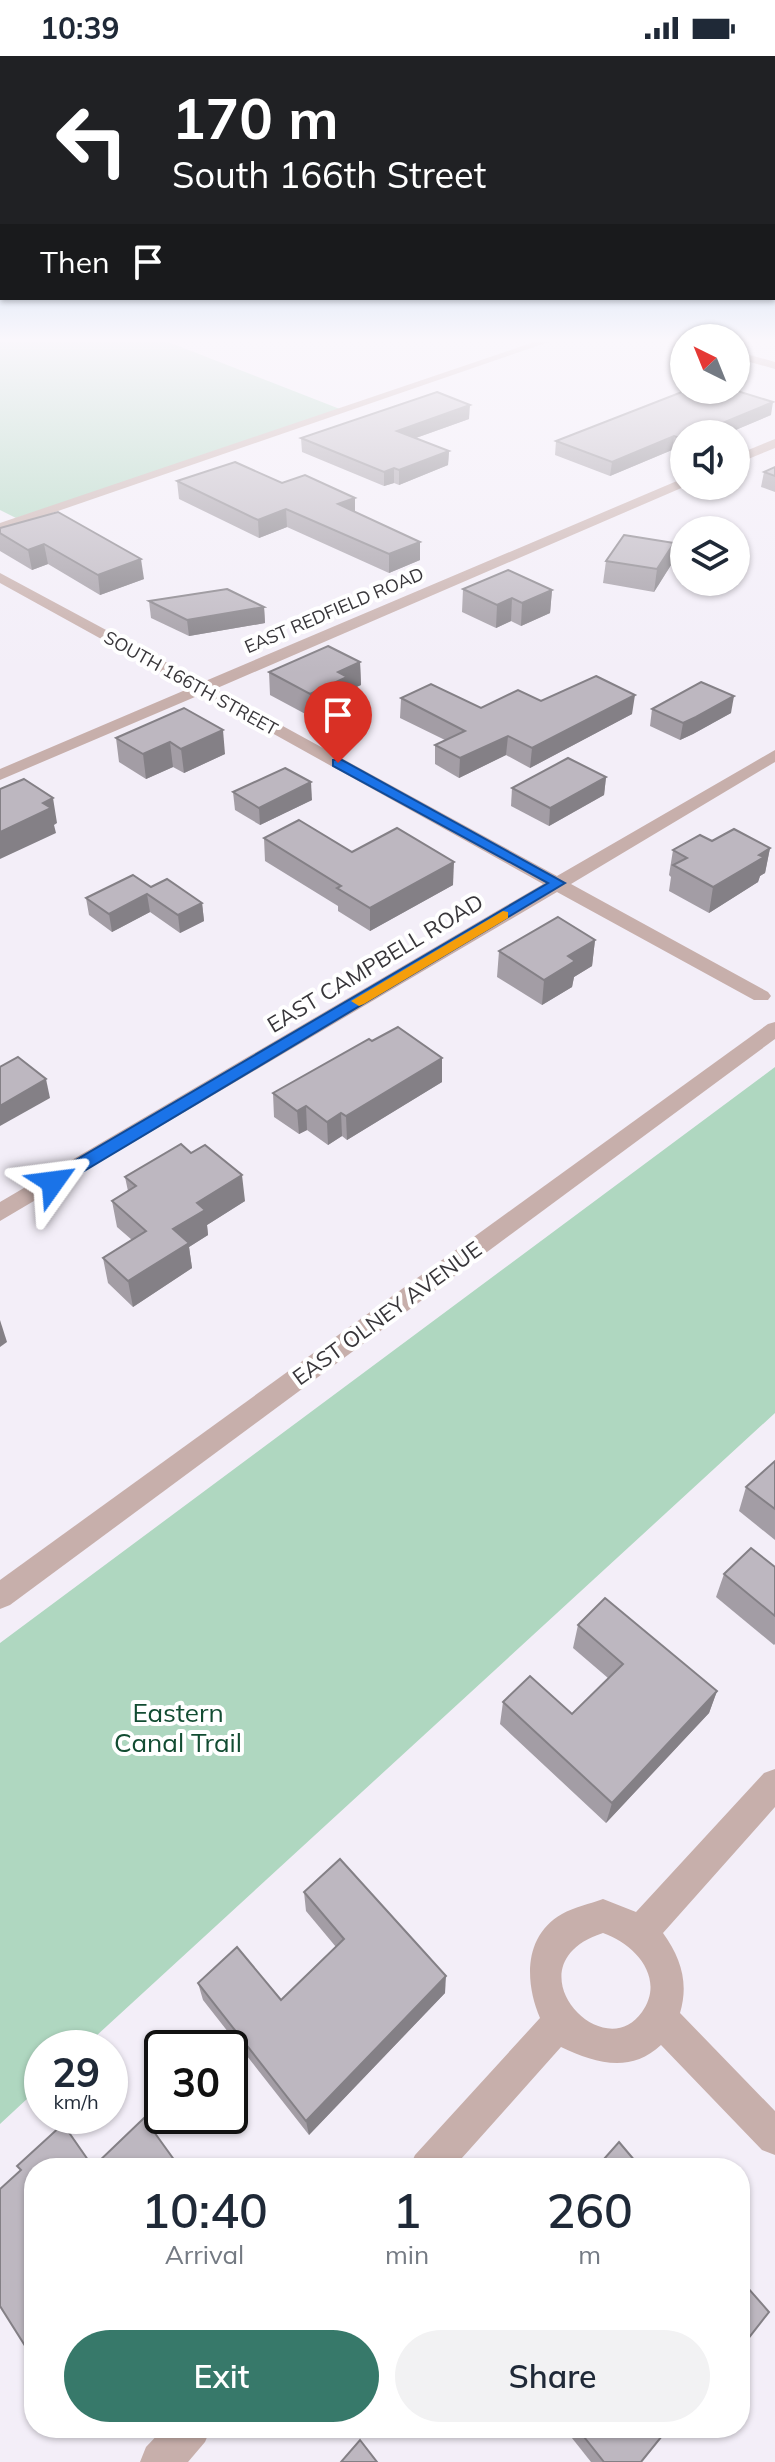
<!DOCTYPE html>
<html lang="en">
<head>
<meta charset="utf-8">
<style>
  body { margin:0; font-family:Mulish,sans-serif; background:#f2f2f3; color:#1f2937; height:100vh; display:flex; flex-direction:column; font-size:30px; white-space:nowrap }
  * { box-sizing:border-box; margin:0 }
  p { font-size:26px; color:#747a83 }
  .icon { flex:none; width:44px; height:44px; fill:none; stroke:currentColor; stroke-width:2; stroke-linecap:round; stroke-linejoin:round }
  .map { position:relative; flex:1; overflow:hidden }
  .sheet { position:absolute; left:24px; top:2102px; width:726px; height:280px; display:flex; flex-direction:column; background:#fff; border-radius:32px; box-shadow:0 2px 6px #0004 }
  .sheet>* { flex:none }
  .guide { position:absolute; left:0px; top:0px; width:776px; height:244px; box-shadow:0 2px 6px #0004; background:#202124; color:#fff; overflow:hidden }
  .needle { width:52px; rotate:317deg }
  .controls { position:absolute; left:670px; top:268px; display:grid; gap:16px }
  .controls a { display:grid; place-items:center; width:80px; height:80px; border-radius:50%; background:#fff; box-shadow:0 2px 6px #0004; font-size:40px }
  .speed { position:absolute; left:24px; top:1974px; display:flex; gap:16px; font-size:40px; font-weight:700; text-align:center }
  .speed>* { display:grid; place-content:center; width:104px; height:104px; border-radius:50%; background:#fff; box-shadow:0 2px 6px #0004; line-height:1 }
  .speed small { font-size:20px; font-weight:400 }
  .speed .limit { border:4px solid #111; border-radius:12px; background:#fff; color:#111 }
  .pin { position:absolute; display:grid; place-items:center; width:68px; height:68px; color:#fff; margin:-82px -34px; border-radius:50% 50% 50% 0; rotate:-45deg; box-shadow:0 0 8px #0007 }
  .pin .icon { rotate:45deg }
  .me { position:absolute; width:88px; margin:-44px; rotate:59deg; stroke-linejoin:round; filter:drop-shadow(0 0 6px #0008) }
  .turn { display:flex; align-items:center; gap:28px; height:168px; padding:0 40px; font-size:36px }
  .turn .icon { width:104px; height:104px; stroke-width:2.5 }
  .turn b { display:block; font-size:56px; line-height:68px }
  .then { display:flex; align-items:center; height:76px; padding:0 40px; background:#0003; gap:16px; font-size:30px }
  .eta { display:flex; justify-content:space-evenly; align-items:center; height:136px; text-align:center }
  .eta b { font-size:48px; font-weight:600; line-height:56px }
  .action { display:flex; gap:16px; margin-top:auto; padding:16px 40px }
  .action a { flex:1; height:92px; border-radius:48px; background:#37796a; color:#fff; font-size:32px; font-weight:600; line-height:92px; text-align:center }
  .action a+a { background:#f2f2f3; color:#1f2937 }
  .status { display:flex; justify-content:space-between; align-items:center; height:56px; padding:0 40px; background:#fff; direction:ltr }
  .status svg { height:22px; fill:currentColor }
  .map>svg:first-child { display:block }
</style>
</head>
<body>
<div class="status"><b>10:39</b><svg viewBox="0 0 49 12"><path d="M0 12V9h3v3zM5 12V6h3v6zM10 12V3h3v9zM15 12V0h3v12zM26 1h20v11H26zM47 4h2v5h-2z"/></svg></div>
<div class="map">
<svg width="775" height="2406" viewBox="0 0 775 2406">
  <rect width="100%" height="100%" fill="#f3eef8"/>
  <g fill="#afd7c0">
    <polygon points="0,282 158,282 345,355 16,462 0,454"/>
    <polygon points="775,1011 775,1357 83,1992 42,1992 42,2029 0,2068 0,1587"/>
  </g>
  <g fill="none" stroke-linecap="round" stroke-linejoin="round">
    <g fill="#c7afab" fill-rule="evenodd">
      <polygon points="546,282 560,282 0,475 0,467"/>
      <polygon points="775,383 775,392 736,408 736,399"/>
      <polygon points="684,422 686,430 215,633 557,820 775,694 775,706 571,828 768,936 771,940 768,944 754,944 557,836 0,1165 0,1146 543,828 202,638 0,724 0,713 190,632 0,527 0,517 203,626"/>
      <polygon points="775,966 775,983 10,1549 0,1553 0,1524 768,968"/>
      <path d="M 775,1713 L 775,1751 L 663,1877 C 681,1902 689,1927 680,1957 L 775,2055 L 775,2099 L 762,2094 L 661,1989 C 630,2018 595,2007 561,1991 L 453,2112 L 409,2112 L 415,2099 L 540,1962 C 525,1927 523,1880 562,1858 C 574,1851 590,1848 603,1843 L 636,1856 L 764,1717 ZM 603,1877 C 635,1888 666,1922 642,1956 C 602,2013 507,1908 603,1877 Z"/>
      <polygon points="164,2372 211,2372 205,2386 188,2406 140,2406 146,2391"/>
    </g>
    <g fill="#b28f8a" fill-rule="evenodd">
      <polygon points="676,282 689,282 684,282 684,286"/>
      <polygon points="736,295 775,306 775,313 736,302"/>
    </g>
  </g>
  <g fill="#a39da5">
    <polygon points="771,359 726,378 684,378 681,397 672,394 610,420 555,399 556,385"/>
    <polygon points="469,363 416,382 449,395 448,409 399,429 394,427 384,430 302,396 301,382"/>
    <polygon points="775,411 775,436 761,431 764,416"/>
    <polygon points="177,425 282,427 355,456 420,504 389,517 287,471 259,482 179,443"/>
    <polygon points="0,472 144,523 100,539 48,508 32,514 0,495"/>
    <polygon points="606,505 671,509 654,536 603,527"/>
    <polygon points="463,533 552,534 550,557 521,570 511,565 496,572 462,556"/>
    <polygon points="149,545 264,551 265,567 189,580 151,562"/>
    <polygon points="360,606 361,629 347,635 347,644 311,661 270,639 269,616"/>
    <polygon points="401,642 481,652 541,645 632,658 530,712 506,699 459,722 435,708 435,689 445,684 400,662"/>
    <polygon points="184,652 225,698 184,717 173,711 146,723 119,706 116,682"/>
    <polygon points="652,653 731,657 693,678 680,684 650,670"/>
    <polygon points="606,721 604,739 549,770 511,750 512,732"/>
    <polygon points="233,736 312,744 260,769 235,754"/>
    <polygon points="264,782 352,796 453,829 370,875 338,855 338,850 265,805"/>
    <polygon points="712,785 770,792 765,817 760,820 758,826 709,857 669,835 671,821 669,819 673,794"/>
    <polygon points="151,831 202,847 204,865 180,877 150,856 112,876 89,859 86,842"/>
    <polygon points="595,884 592,910 574,921 572,931 542,949 497,921 499,895"/>
    <polygon points="372,985 442,1002 442,1026 347,1084 342,1080 328,1089 307,1074 299,1078 274,1061 273,1037"/>
    <polygon points="125,1121 245,1145 207,1169 208,1179 189,1191 192,1212 133,1251 108,1227 103,1202 132,1184 117,1171 112,1145 128,1135"/>
    <polygon points="775,1405 775,1484 739,1455 746,1431"/>
    <polygon points="775,1511 775,1588 774,1589 716,1541 724,1518"/>
    <polygon points="578,1569 717,1635 709,1657 606,1767 500,1668 503,1646 572,1658 608,1622 573,1592"/>
    <polygon points="304,1836 445,1937 309,2079 203,1944 198,1927 281,1944 336,1891 306,1855"/>
    <polygon points="564,2372 656,2372 641,2406 591,2406"/>
  </g>
  <g fill="#848086">
    <polygon points="773,346 771,359 726,378 696,378"/>
    <polygon points="470,349 469,363 396,389 397,375"/>
    <polygon points="674,380 672,394 610,420 612,406"/>
    <polygon points="683,383 684,383 684,396 681,397"/>
    <polygon points="449,395 448,409 399,429 399,414"/>
    <polygon points="394,412 394,427 384,430 384,416"/>
    <polygon points="355,442 355,459 338,448"/>
    <polygon points="286,453 287,471 259,482 258,464"/>
    <polygon points="420,486 420,504 389,517 389,498"/>
    <polygon points="674,487 671,509 654,536 657,513"/>
    <polygon points="44,488 48,508 32,514 28,494"/>
    <polygon points="141,503 144,523 100,539 98,519"/>
    <polygon points="552,534 550,557 521,570 522,547"/>
    <polygon points="512,542 511,565 496,572 497,549"/>
    <polygon points="264,551 265,567 189,580 187,564"/>
    <polygon points="360,606 361,629 347,635 347,644 311,661 310,638 338,616"/>
    <polygon points="635,639 632,658 530,712 532,692"/>
    <polygon points="734,640 731,657 693,678 680,684 683,667"/>
    <polygon points="223,674 225,698 184,717 181,693"/>
    <polygon points="508,680 506,699 459,722 460,702"/>
    <polygon points="170,686 173,711 146,723 143,698"/>
    <polygon points="606,721 604,739 549,770 550,752"/>
    <polygon points="311,726 312,744 260,769 259,752"/>
    <polygon points="53,742 57,767 54,769 56,777 0,803 0,776 43,747"/>
    <polygon points="770,792 765,817 760,820 758,826 709,857 713,831"/>
    <polygon points="454,806 453,829 370,875 370,852"/>
    <polygon points="147,838 150,856 112,876 109,858"/>
    <polygon points="202,847 204,865 180,877 178,859"/>
    <polygon points="595,884 592,910 574,921 572,931 542,949 544,924 568,900"/>
    <polygon points="442,1002 442,1026 347,1084 346,1060"/>
    <polygon points="46,1023 50,1042 0,1070 0,1050"/>
    <polygon points="306,1050 307,1074 299,1078 297,1055"/>
    <polygon points="341,1057 342,1080 328,1089 327,1066"/>
    <polygon points="242,1119 245,1145 207,1169 208,1179 189,1191 192,1212 133,1251 128,1225 197,1147"/>
    <polygon points="0,1264 7,1286 0,1291"/>
    <polygon points="717,1635 709,1657 606,1767 612,1747"/>
    <polygon points="446,1920 445,1937 309,2079 306,2065"/>
  </g>
  <g fill="#bdb7c0" stroke="#848086" stroke-width="2">
    <polygon points="687,334 734,334 773,346 696,378 684,378 683,383 674,380 612,406 556,385"/>
    <polygon points="437,336 470,349 397,375 449,395 399,414 394,412 384,416 301,382"/>
    <polygon points="235,406 282,427 305,419 355,442 338,448 420,486 389,498 286,453 258,464 177,425"/>
    <polygon points="775,411 775,420 764,416"/>
    <polygon points="58,456 141,503 98,519 44,488 28,494 0,477 0,472"/>
    <polygon points="624,479 674,487 657,513 606,505"/>
    <polygon points="508,514 552,534 522,547 512,542 497,549 463,533"/>
    <polygon points="227,533 264,551 187,564 149,545"/>
    <polygon points="328,590 360,606 338,616 347,621 310,638 269,616"/>
    <polygon points="596,620 635,639 532,692 508,680 460,702 435,689 465,675 401,642 431,628 481,652 518,634 541,645"/>
    <polygon points="701,626 734,640 696,661 683,667 652,653"/>
    <polygon points="184,652 223,674 181,693 170,686 143,698 116,682"/>
    <polygon points="568,702 606,721 550,752 512,732"/>
    <polygon points="285,712 311,726 259,752 233,736"/>
    <polygon points="24,723 53,742 43,747 51,752 0,776 0,733"/>
    <polygon points="299,764 352,796 397,772 454,806 370,852 337,832 341,830 264,782"/>
    <polygon points="734,773 770,792 759,799 764,801 713,831 673,809 687,802 673,794 700,779 712,785"/>
    <polygon points="133,819 151,831 167,823 202,847 178,859 147,838 109,858 86,842"/>
    <polygon points="558,861 595,884 568,900 575,905 544,924 499,895"/>
    <polygon points="398,971 442,1002 346,1060 341,1057 327,1066 306,1050 297,1055 273,1037 369,983 372,985"/>
    <polygon points="18,1001 46,1023 0,1050 0,1011"/>
    <polygon points="181,1088 191,1097 205,1089 242,1119 197,1147 205,1154 173,1173 189,1187 128,1225 103,1202 146,1175 112,1145 136,1130 125,1121"/>
    <polygon points="775,1405 775,1453 746,1431"/>
    <polygon points="751,1492 775,1511 775,1560 724,1518"/>
    <polygon points="605,1542 717,1635 612,1747 503,1646 530,1620 572,1658 623,1608 578,1569"/>
    <polygon points="340,1803 446,1920 306,2065 198,1927 237,1891 281,1944 344,1883 304,1836"/>
    <polygon points="144,2062 180,2112 34,2112 34,2304 0,2250 0,2133 21,2114 17,2110 63,2068 93,2111"/>
    <polygon points="619,2086 641,2112 596,2112"/>
    <polygon points="740,2223 769,2256 740,2293"/>
    <polygon points="577,2372 656,2372 662,2380 641,2406 604,2406"/>
    <polygon points="360,2384 377,2406 341,2406"/>
  </g>
  <linearGradient id="sky" x2="0" y2="1"><stop stop-color="#8bbee9"/><stop offset="0.46" stop-color="#faf7fc"/><stop offset="1" stop-color="#faf7fc" stop-opacity="0"/></linearGradient>
  <rect width="775" height="618" fill="url(#sky)"/>
  <polygon fill="#1a73e8" stroke="#114b97" stroke-width="2" points="333,704 342,704 565,827 59,1130 47,1130 45,1126 47,1121 548,827 333,710"/>
  <polygon fill="#f59e0b" points="503,855 508,856 508,862 364,948 359,950 351,945"/>
  <g text-anchor="middle" dominant-baseline="central" stroke-width="8" stroke-linejoin="round" paint-order="stroke">
    <g font-size="18" fill="#38363a" stroke="#fff">
      <text transform="translate(334 554) rotate(-23)">EAST REDFIELD ROAD</text>
      <text transform="translate(191 627) rotate(29)">SOUTH 166TH STREET</text>
    </g>
    <g font-size="22" fill="#38363a" stroke="#fff">
      <text transform="translate(375 907) rotate(-31)">EAST CAMPBELL ROAD</text>
      <text transform="translate(387 1257) rotate(-36)">EAST OLNEY AVENUE</text>
    </g>
    <g font-size="26" fill="#124c32" stroke="#fff">
      <text x="178" y="1656">Eastern<tspan x="178" dy="30">Canal Trail</tspan></text>
    </g>
  </g>
</svg>
<div class="controls">
<a><svg class="needle" viewBox="-14 -14 28 28"><path d="M0-13l5 13h-10z" fill="#e53935"/><path d="M0 13l5-13h-10z" fill="#747a83"/></svg></a>
<a><svg class="icon" aria-label="sound" viewBox="0 0 24 24"><path d="M4 9h4l5-4v14l-5-4H4zM17 9q2 3 0 6"/></svg></a>
<a><svg class="icon" aria-label="layers" viewBox="0 0 24 24"><path d="M12 4l9 5-9 5-9-5zM3 14l9 5 9-5"/></svg></a>
</div>
<div class="speed"><div>29<small>km/h</small></div><div class="limit">30</div></div>
<div class="pin" style="left:338px;top:707px;background:#d93025"><svg class="icon" aria-label="arrive" viewBox="0 0 24 24"><path d="M6 21V4h12l-3 4 3 4H6"/></svg></div>
<svg class="me" style="left:53px;top:1126px" viewBox="-20 -20 40 40"><path d="M0-17L14 15 0 8-14 15z" fill="#1a73e8" stroke="#fff" stroke-width="4"/></svg>
<div class="guide">
<div class="turn"><svg class="icon" aria-label="left" viewBox="0 0 24 24"><path d="M17 20v-9H6M10 6l-5 5 5 5"/></svg><div><b>170 m</b>South 166th Street</div></div>
<div class="then">Then<svg class="icon" aria-label="arrive" viewBox="0 0 24 24"><path d="M6 21V4h12l-3 4 3 4H6"/></svg></div>
</div>
<section class="sheet">
<div class="eta">
<div><b>10:40</b><p>Arrival</p></div>
<div><b>1</b><p>min</p></div>
<div><b>260</b><p>m</p></div>
</div>
<div class="action"><a>Exit</a><a>Share</a></div>
</section>
</div>
</body>
</html>
